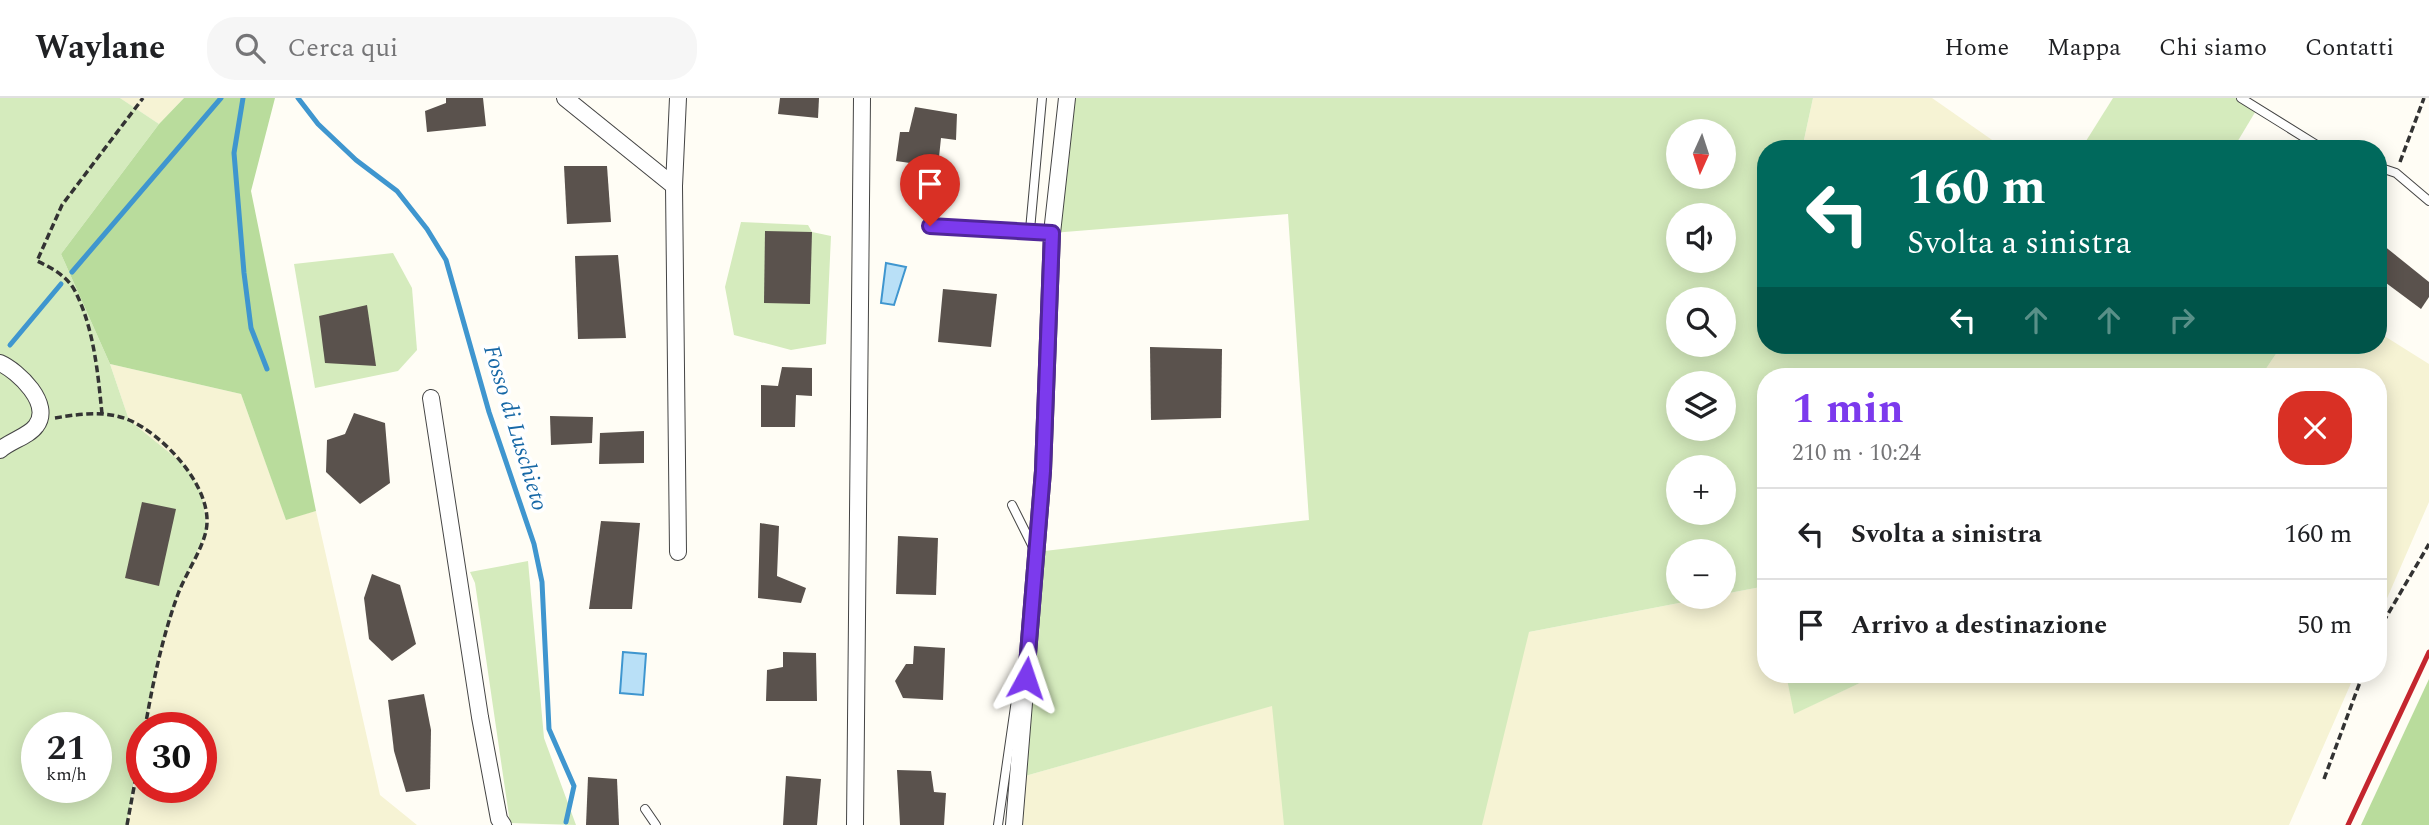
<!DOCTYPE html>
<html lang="it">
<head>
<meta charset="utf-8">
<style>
  body { margin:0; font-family:Spectral,serif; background:#f6f6f6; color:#202124; height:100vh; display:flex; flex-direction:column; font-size:26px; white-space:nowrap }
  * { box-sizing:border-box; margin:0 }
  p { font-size:23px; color:#757577 }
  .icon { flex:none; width:38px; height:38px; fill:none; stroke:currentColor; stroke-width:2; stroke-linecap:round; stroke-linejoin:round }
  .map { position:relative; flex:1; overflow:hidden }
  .details { position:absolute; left:1757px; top:270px; width:630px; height:315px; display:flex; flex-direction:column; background:#fff; border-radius:28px; box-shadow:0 4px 18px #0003 }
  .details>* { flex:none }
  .top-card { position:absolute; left:1757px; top:42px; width:630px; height:214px; border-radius:28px; box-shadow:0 4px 18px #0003; background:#00695c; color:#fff; overflow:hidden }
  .needle { width:46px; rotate:183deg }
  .buttons { position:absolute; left:1666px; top:21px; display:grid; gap:14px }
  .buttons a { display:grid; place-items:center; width:70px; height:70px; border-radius:50%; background:#fff; box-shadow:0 4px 18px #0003; font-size:35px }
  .speed { position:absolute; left:21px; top:614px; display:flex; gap:14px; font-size:35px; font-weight:700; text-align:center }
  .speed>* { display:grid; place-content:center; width:91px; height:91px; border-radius:50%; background:#fff; box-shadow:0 4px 18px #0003; line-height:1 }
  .speed small { font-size:18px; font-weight:400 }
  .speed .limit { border:10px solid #d22; background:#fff; color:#111 }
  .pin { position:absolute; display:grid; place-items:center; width:60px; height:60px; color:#fff; margin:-72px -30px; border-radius:50% 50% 50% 0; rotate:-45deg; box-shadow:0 0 7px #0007 }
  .pin .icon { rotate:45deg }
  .me { position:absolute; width:77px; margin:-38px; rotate:5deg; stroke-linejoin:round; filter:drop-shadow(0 0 5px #0008) }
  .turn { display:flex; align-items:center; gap:24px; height:147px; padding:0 35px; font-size:32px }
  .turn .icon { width:91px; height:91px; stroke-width:2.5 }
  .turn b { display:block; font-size:49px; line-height:60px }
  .lanes { display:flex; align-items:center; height:66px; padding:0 35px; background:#0003; justify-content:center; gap:35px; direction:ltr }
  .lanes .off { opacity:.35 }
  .round { display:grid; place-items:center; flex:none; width:74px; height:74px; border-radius:28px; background:#f6f6f6 }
  .summary { display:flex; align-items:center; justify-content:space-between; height:119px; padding:0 35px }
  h1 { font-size:42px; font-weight:700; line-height:52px; color:#7c3aed }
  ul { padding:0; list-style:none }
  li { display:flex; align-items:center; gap:21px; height:91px; padding:0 35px; border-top:2px solid #e0e0e0 }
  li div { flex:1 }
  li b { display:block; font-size:26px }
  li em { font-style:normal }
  header { display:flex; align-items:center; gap:42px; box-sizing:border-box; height:98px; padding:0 35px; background:#fff; border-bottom:2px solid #e0e0e0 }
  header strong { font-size:33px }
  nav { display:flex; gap:38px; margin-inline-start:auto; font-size:24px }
  .search { width:490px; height:63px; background:#f6f6f6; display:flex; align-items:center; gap:18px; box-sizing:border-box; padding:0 24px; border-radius:28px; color:#757577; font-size:26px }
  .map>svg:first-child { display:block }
</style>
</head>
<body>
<header>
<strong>Waylane</strong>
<div class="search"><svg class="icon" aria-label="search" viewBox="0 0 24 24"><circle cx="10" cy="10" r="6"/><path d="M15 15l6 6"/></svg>Cerca qui</div>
<nav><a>Home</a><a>Mappa</a><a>Chi siamo</a><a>Contatti</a></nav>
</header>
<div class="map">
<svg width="2429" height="727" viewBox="0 0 2429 727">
  <rect width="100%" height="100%" fill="#fffdf5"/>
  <g fill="#f6f3d4">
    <polygon points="120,0 184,0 159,26"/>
    <polygon points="1813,0 1932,0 2005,51 1802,51"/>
    <polygon points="2378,234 2429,266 2429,404 2378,521 2378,278 2261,278 2282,247 2378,247"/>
    <polygon points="110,266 241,296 286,421 316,413 380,697 417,727 127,727 142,646 142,690 201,690 201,630 145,630 157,562 178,496 207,432 202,396 187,369 129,322"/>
    <polygon points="1766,488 1766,576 1786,576 1795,615 1879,576 2355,576 2289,727 1014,727 1018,680 1529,534 1710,499 1724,499 1724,496"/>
  </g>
  <g fill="#d5ebbd" fill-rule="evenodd">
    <path d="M 0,0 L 120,0 L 159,26 L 61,156 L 110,266 L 129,322 L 187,369 L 202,396 L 207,432 L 178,496 L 157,562 L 145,630 L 142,630 L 127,727 L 0,727 ZM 37,630 L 96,630 L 96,690 L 37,690 Z"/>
    <path d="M 1067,0 L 1813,0 L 1802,51 L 1766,51 L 1766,247 L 2282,247 L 2261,278 L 1766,278 L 1766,488 L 1724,496 L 1724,453 L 1678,453 L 1678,499 L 1710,499 L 1529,534 L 1482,727 L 1284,727 L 1272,608 L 1018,680 L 1036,454 L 1309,422 L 1288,116 L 1052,135 ZM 1678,33 L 1724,33 L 1724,79 L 1678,79 ZM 1678,117 L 1724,117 L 1724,163 L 1678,163 ZM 1678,201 L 1724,201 L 1724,247 L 1678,247 ZM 1678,285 L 1724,285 L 1724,331 L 1678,331 ZM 1678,369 L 1724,369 L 1724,415 L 1678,415 Z"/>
    <polygon points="2113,0 2241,0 2257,11 2233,51 2081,51"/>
    <polygon points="741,124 808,127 812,134 831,138 826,246 791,252 734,237 725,189"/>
    <polygon points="393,155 412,190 417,252 398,273 315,290 294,166"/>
    <polygon points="528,463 544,640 576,727 510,725 475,485 470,474"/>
    <polygon points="1786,576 1879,576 1794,616"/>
  </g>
  <g fill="#b9dc9c">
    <polygon points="184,0 275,0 251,93 316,413 286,422 241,296 110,266 61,156 159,26"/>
    <polygon points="2429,581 2429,727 2361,727"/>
  </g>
  <g fill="#b9e0f7" stroke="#3f96cf" stroke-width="2">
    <polygon points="886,165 906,169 894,207 881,205"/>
    <polygon points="623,554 646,556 643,597 620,595"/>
  </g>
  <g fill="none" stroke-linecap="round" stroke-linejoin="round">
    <g stroke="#3f96cf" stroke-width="5">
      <polyline points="243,0 234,55 244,175 251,230 267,271"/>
      <polyline points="298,0 318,26 356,62 397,93 427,131 446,162 489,314 534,446 542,484 549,631 574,688 566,724"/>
      <polyline points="72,174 221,0"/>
      <polyline points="10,247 61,186"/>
    </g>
  </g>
  <g fill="#5a524d">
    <polygon points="446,0 483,0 486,28 427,34 425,13 446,5"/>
    <polygon points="780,0 819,0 818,20 778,16"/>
    <polygon points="915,9 957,16 956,42 941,40 938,69 896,63 900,34 909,34"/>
    <polygon points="564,68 607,68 611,124 567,126"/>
    <polygon points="765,133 812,134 810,206 764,205"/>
    <polygon points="2378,143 2429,184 2429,199 2421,211 2378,179"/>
    <polygon points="618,157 626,240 578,241 575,158"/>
    <polygon points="943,191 997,196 991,249 938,244"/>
    <polygon points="367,207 376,268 325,265 319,218"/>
    <polygon points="1150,249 1222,251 1221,320 1151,322"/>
    <polygon points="782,269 812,270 812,298 796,297 795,329 761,329 761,287 778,288"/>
    <polygon points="354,315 385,325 390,385 360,406 326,374 327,342 345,336"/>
    <polygon points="550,318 593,319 592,345 551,347"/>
    <polygon points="644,333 644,365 599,366 600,335"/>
    <polygon points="142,404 176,411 159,488 125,480"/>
    <polygon points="601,423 640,425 632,511 589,511"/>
    <polygon points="760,425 779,428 777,478 806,490 801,505 758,500"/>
    <polygon points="898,438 938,440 936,497 896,496"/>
    <polygon points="372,476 400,487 416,546 392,563 369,541 364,500"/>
    <polygon points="914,548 945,550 943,602 903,600 895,583 906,566 913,566"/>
    <polygon points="783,554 816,555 817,603 766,603 767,572 783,569"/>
    <polygon points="424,596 431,632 430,691 406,694 394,653 388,602"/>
    <polygon points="897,672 931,673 934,694 946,695 944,727 900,727"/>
    <polygon points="786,678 821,681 817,727 783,727"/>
    <polygon points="588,679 617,681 619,727 586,727"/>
  </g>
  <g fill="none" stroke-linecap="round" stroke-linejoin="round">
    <g stroke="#444" stroke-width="10">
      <g id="service">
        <polyline points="1042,0 1030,132 1052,135"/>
        <polyline points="2241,0 2323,51"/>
        <polyline points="2378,69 2396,75 2429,103"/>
        <polyline points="930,127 1030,132"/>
        <polyline points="1012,407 1034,451"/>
        <polyline points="645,711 656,727"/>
        <polyline points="998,727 1019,581"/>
      </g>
    </g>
    <g stroke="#444" stroke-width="18">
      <g id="minor">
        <polyline points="565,0 674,88"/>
        <path d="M 0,265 C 18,273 53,306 36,328 C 29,338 10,343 0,352"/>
        <polyline points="431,300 480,619 499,721 503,727"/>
        <polyline points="678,454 674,88 678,0"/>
        <polyline points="855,727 862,0"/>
        <polyline points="1014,727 1043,373 1052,135 1067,0"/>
      </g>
    </g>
    <g stroke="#333" stroke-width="3.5" stroke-dasharray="7 3.5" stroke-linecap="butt">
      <polyline points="2400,64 2424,0"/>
      <path d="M 102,316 C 98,276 94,230 75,193 C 67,178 52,170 37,163 L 62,107 L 143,0"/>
      <path d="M 55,320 C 79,316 105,312 129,322 C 164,337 215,391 206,433 C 201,454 186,475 178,496 C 162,540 153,584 145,630"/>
      <polyline points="2378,533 2429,446"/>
      <polyline points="2324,681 2363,576"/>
      <polyline points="127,727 142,646"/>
    </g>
    <use href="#service" stroke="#fff" stroke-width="8"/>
    <use href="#minor" stroke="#fff" stroke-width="16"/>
    <polyline stroke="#c4262e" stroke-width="5" points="2348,727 2429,554"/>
  </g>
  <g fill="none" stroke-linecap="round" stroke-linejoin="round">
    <g stroke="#51269a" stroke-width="18">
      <polyline id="route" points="930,128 1052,135 1043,373 1026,580"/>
    </g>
    <use href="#route" stroke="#7c3aed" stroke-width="12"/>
  </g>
  <g text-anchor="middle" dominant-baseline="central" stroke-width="7" stroke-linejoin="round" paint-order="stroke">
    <g font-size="23" font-style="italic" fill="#1768a6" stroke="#fff">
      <text transform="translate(515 330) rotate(73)">Fosso di Luschieto</text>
    </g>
  </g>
</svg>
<div class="buttons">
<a><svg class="needle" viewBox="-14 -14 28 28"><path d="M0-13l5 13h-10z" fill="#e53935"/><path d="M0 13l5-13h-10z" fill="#757577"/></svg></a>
<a><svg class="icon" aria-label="sound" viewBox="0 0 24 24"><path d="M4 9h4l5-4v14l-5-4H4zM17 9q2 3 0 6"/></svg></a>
<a><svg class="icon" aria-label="search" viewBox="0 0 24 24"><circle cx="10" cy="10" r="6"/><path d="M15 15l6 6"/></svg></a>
<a><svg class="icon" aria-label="layers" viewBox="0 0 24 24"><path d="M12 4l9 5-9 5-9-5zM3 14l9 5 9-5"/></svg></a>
<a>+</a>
<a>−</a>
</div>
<div class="speed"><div>21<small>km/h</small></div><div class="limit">30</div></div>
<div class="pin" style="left:930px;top:128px;background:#d93025"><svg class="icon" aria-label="arrive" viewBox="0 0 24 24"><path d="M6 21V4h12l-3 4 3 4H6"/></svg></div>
<svg class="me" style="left:1026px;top:580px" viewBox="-20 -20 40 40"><path d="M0-17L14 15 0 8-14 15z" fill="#7c3aed" stroke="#fff" stroke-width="4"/></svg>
<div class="top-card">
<div class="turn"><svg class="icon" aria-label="left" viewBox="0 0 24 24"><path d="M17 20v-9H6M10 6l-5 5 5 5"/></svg><div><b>160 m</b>Svolta a sinistra</div></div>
<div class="lanes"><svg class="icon" aria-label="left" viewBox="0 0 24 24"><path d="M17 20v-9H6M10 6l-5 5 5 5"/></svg><svg class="icon off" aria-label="ahead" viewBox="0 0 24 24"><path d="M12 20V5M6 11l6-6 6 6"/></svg><svg class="icon off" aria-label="ahead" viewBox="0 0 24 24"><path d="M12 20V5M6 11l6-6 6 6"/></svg><svg class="icon off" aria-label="right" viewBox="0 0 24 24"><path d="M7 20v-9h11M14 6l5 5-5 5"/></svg></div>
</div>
<section class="details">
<div class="summary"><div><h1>1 min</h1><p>210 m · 10:24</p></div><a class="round" style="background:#d93025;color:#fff"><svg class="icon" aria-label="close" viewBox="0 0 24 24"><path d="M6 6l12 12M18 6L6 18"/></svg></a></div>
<ul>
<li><svg class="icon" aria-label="left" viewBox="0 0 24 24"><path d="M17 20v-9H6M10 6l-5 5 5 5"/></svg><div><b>Svolta a sinistra</b></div><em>160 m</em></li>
<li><svg class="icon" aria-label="arrive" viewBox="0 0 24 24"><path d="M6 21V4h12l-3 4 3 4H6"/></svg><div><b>Arrivo a destinazione</b></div><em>50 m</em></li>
</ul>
</section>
</div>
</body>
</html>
